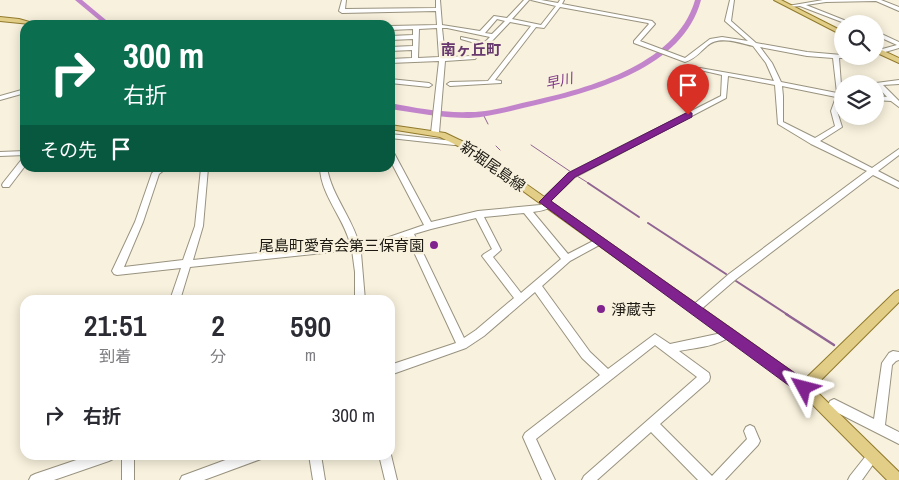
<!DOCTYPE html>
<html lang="ja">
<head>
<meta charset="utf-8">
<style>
  body { margin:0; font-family:"Archivo Narrow","Noto Sans JP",sans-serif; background:#f7f7f7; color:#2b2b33; height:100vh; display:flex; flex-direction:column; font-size:19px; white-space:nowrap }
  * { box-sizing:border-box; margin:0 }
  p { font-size:16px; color:#7c7c81 }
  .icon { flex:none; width:28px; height:28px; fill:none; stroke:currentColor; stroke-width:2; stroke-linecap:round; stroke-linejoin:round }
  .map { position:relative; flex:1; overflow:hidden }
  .details { position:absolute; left:20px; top:295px; width:375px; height:165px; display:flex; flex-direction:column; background:#fff; border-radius:15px; box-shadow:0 2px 12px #0003 }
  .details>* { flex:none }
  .banner { position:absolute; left:20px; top:20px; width:375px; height:152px; border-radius:15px; box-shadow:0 2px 12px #0003; background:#0b6e4f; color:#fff; overflow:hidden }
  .tools { position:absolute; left:834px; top:15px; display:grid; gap:10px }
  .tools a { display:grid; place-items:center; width:50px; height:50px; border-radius:50%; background:#fff; box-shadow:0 2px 12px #0003; font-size:25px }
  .pin { position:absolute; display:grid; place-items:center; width:42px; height:42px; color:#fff; margin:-51px -21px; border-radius:50% 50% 50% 0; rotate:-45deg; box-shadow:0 0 5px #0007 }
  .pin .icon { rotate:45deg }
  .me { position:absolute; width:55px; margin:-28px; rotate:308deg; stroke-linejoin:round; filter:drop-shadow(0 0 4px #0008) }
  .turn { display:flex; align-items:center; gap:18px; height:105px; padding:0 20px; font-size:22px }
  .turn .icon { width:65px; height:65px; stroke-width:2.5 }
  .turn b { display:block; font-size:35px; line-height:42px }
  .then { display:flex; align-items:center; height:48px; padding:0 20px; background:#0003; gap:10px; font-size:19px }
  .eta { display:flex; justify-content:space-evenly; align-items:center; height:85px; text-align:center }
  .eta b { font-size:30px; font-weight:600; line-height:35px }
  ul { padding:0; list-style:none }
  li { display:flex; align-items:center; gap:15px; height:70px; padding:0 20px }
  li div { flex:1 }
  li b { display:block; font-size:19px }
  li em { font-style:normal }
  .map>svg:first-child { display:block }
</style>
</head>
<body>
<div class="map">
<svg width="899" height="480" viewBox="0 0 899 480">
  <rect width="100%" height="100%" fill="#f8f1dd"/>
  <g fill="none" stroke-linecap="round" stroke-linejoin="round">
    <g stroke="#906594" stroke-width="1">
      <polyline points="483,114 488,124"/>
      <polyline points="531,145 571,172"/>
      <polyline points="496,146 500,150"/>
      <polyline points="577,176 590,184"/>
    </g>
    <g stroke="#906594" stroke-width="2">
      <polyline points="588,183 639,217"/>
      <polyline points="648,223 726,274"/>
      <polyline points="736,281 788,315"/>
    </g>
    <polyline stroke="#906594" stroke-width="2.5" points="786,314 834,345"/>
    <g fill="#c285cb" fill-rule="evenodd">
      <polygon points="75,0 82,0 112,25 105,25"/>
      <path d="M 695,0 L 701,0 C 683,68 595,91 536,105 C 514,110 491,117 469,118 C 443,118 416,113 390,109 L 390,103 C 416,108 443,113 470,112 C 488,112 505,107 522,103 C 582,90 676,67 695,0 Z"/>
    </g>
    <g stroke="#98927f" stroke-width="2">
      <g id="minor">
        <path d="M 342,0 L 346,0 L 345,9 L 436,8 L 436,0 L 440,0 L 442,25 L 480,31 L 494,16 L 507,18 L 524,0 L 529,0 L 512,19 L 541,25 L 556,6 L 531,0 L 541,0 L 558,3 L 560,0 L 564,0 L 562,4 L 652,21 L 655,24 L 640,41 L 685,58 L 710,39 L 722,37 L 748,41 L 725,21 L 730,0 L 734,0 L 731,21 L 756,43 L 807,52 L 842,55 L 842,56 L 859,56 L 856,58 L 839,58 L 842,98 L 837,111 L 842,127 L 820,141 L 872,168 L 899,149 L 899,155 L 878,171 L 899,182 L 899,188 L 873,175 L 735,280 L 698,312 L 695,313 L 692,312 L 690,309 L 692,306 L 729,274 L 867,171 L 811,144 L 778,124 L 775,85 L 728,76 L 726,98 L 575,177 L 549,202 L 552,205 C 548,210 540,211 533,212 L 568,254 L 597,239 L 600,238 L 604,241 L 603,243 L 570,261 L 542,286 L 590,352 L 608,369 L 655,334 L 670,344 L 717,334 L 728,328 L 732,329 L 733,332 C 725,346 694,348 679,351 L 709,373 L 710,377 L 709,381 L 660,424 L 712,476 L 747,439 L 744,431 L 746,427 L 750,425 L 754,427 L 760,441 L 758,445 L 725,480 L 698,480 L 651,432 L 597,480 L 582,480 L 584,476 L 697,377 L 655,345 L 536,439 L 555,480 L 542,480 L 523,437 L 525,433 L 600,375 L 582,358 L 535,292 L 484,336 L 466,348 L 390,375 L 390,365 L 456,343 L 407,237 L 361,253 L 365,300 L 355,300 L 355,272 L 352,250 L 190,267 L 180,300 L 170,300 L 181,268 L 117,275 L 114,274 L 112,271 L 135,222 L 152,173 L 159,168 L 167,168 L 159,174 L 143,222 L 124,267 L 183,260 L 195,226 L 201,168 L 208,168 L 203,226 L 193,260 L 350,243 C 343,217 321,195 320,168 L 327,168 C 332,197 353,218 360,247 L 424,225 L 390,160 L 390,151 L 394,153 L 431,222 L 478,211 L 540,205 L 542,204 L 540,202 L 541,200 L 569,173 L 721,96 L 722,75 L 700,70 L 700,68 L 774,81 L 766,63 L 753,46 C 739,43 719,35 707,46 C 700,52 695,59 685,62 L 634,43 L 634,41 L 649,24 L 648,23 L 560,7 L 544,28 L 536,27 L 495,80 L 501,81 L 501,83 L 450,86 L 447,84 L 450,82 L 488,81 L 531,26 L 510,22 L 475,59 L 445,61 L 439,133 L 435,135 L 431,133 L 439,61 L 390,63 L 390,59 L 412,58 L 412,50 L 390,51 L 390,47 L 413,46 L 413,39 L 390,40 L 390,36 L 413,35 L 413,29 L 390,30 L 390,26 L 437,25 L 436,11 L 342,13 L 339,11 ZM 497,19 L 505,21 L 492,34 L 485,33 ZM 437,28 L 439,57 L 418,58 L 419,29 ZM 442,28 L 447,28 L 490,37 L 485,42 L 461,37 L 461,39 L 482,45 L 471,56 L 445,57 ZM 760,47 L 807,56 L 833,58 L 837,93 L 781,82 L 772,63 ZM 782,86 L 836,97 L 831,111 L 835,126 L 815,138 L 783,122 L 783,96 ZM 524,213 L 561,259 L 521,293 L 493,257 L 501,250 L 484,217 ZM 476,218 L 492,249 L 484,254 L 482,256 L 514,298 L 476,330 L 464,338 L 414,234 L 431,229 Z"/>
        <polygon points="823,0 881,0 899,7 899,11 876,1 826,2 806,5 854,24 847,24 800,6 790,7 788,6"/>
        <polygon points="875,31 899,42 899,48 875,55 875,51 897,45 875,35"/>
        <polygon points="390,79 429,83 432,85 429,87 390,83"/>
        <polygon points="899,80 899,84 883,85 899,101 899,107 891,101 875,100 875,96 887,97 876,85 876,83"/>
        <polygon points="25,89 25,93 0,100 0,96"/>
        <polygon points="390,134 454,141 459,140 463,142 454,145 390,138"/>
        <polygon points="25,151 25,155 0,156 0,152"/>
        <polygon points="22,159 25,159 25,166 9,187 3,187 2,185 3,183"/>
        <polygon points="893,351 899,352 899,360 896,361 892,365 885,425 899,432 899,444 830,409 828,405 830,401 834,399 874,419 882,363 889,353"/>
        <polygon points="873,450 877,452 879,456 862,480 848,480 850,476 869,452"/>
        <polygon points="390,452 391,455 397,480 385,480 379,455 390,455"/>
        <polygon points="91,455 115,455 113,459 109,461 54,480 29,480 31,476 35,474"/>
        <rect x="122" y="455" width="12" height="25"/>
        <polygon points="239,455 263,455 261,459 204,480 180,480 182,476"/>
        <polygon points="309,455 321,455 325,480 313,480"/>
      </g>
    </g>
    <g stroke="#917a2c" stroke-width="2">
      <g id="major">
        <polygon points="774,0 781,0 842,31 842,35"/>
        <polygon points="0,17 19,19 40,25 0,21"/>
        <polygon points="875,47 899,58 899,63 875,52"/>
        <polygon points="390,125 445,133 472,146 804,380 895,292 899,290 899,302 813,388 899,472 899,480 887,480 806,398 786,380 466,150 440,137 390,129"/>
      </g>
    </g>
    <use href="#minor" fill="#fff" fill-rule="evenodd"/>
    <use href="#major" fill="#e3ce88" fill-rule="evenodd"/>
  </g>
  <polygon fill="#81238f" stroke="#54175d" points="688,112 692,113 692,117 575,177 551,201 809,383 811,388 809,393 804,395 799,393 539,202 568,173"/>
  <g fill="#81238f" stroke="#f8f1dd" stroke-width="2">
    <circle cx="434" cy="245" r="5"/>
    <circle cx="601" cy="309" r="5"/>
  </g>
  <g text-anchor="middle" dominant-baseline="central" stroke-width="5" stroke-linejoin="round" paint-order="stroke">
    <g font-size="14" font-style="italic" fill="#7c3287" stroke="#f8f1dd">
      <text transform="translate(559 81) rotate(-13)">早川</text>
    </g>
    <g font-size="15" font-weight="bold" fill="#67396e" stroke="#f8f1dd">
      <text x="471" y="49">南ヶ丘町</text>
    </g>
    <g font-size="15" fill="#1c1a13" stroke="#f8f1dd">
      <text transform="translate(493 166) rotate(35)">新堀尾島線</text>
    </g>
    <g font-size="15" fill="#1c1a13" stroke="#f8f1dd" text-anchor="end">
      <text x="424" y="245">尾島町愛育会第三保育園</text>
      <text x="611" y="309" text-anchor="start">淨蔵寺</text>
    </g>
  </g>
</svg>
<div class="tools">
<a><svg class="icon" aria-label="search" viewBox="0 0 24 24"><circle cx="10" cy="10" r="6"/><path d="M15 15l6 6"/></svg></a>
<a><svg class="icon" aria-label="layers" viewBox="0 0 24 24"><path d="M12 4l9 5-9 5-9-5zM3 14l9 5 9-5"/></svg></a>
</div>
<div class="pin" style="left:688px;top:115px;background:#d93025"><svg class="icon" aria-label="arrive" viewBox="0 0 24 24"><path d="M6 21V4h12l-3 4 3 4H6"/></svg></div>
<svg class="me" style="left:804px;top:388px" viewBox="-20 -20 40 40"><path d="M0-17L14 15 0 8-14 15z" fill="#81238f" stroke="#fff" stroke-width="4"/></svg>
<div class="banner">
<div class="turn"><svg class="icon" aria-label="right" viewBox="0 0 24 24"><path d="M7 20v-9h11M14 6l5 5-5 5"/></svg><div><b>300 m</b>右折</div></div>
<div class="then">その先<svg class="icon" aria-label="arrive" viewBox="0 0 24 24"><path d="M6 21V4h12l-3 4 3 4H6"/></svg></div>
</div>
<section class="details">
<div class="eta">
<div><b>21:51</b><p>到着</p></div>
<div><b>2</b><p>分</p></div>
<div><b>590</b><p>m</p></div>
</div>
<ul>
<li><svg class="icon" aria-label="right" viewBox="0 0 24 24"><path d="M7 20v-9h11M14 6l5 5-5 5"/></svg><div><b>右折</b></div><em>300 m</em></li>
</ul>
</section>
</div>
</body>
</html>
